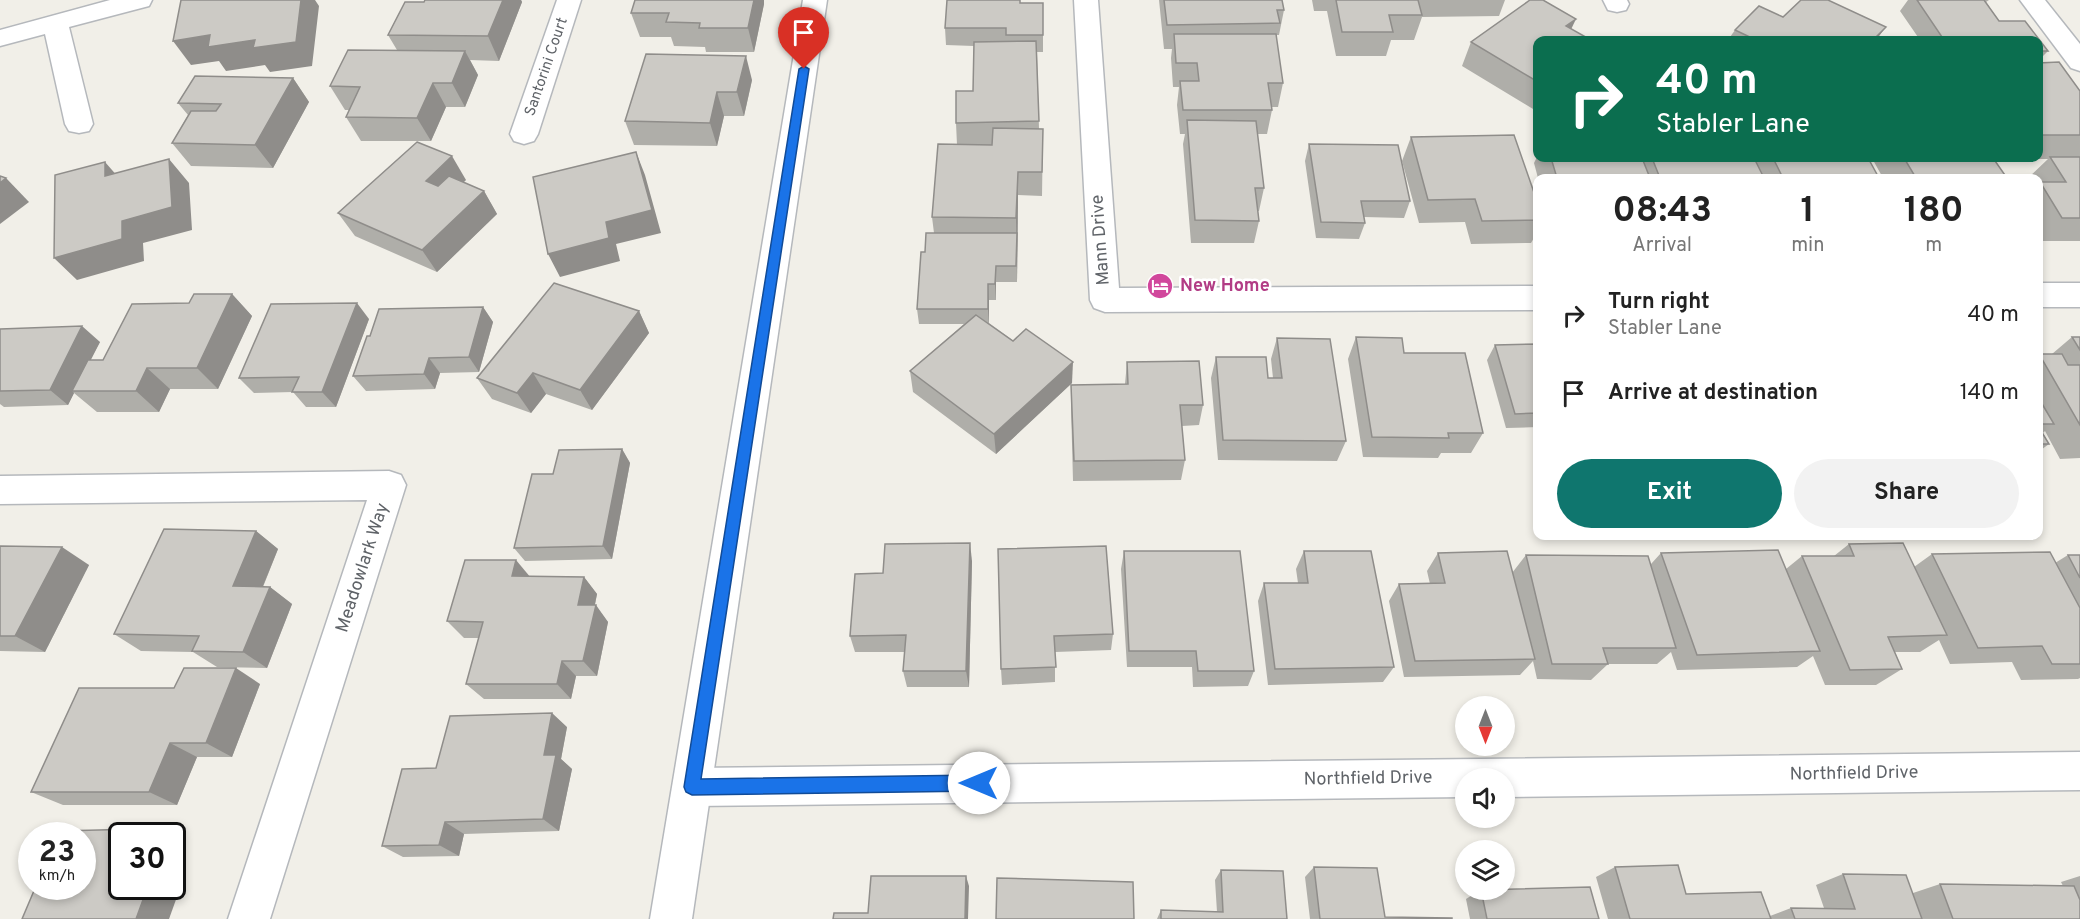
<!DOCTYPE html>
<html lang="en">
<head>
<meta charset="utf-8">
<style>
  body { margin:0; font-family:Overpass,sans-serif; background:#f2f2f2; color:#222; height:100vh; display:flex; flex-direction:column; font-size:22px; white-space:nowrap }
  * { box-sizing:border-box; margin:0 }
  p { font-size:20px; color:#767676 }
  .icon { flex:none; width:33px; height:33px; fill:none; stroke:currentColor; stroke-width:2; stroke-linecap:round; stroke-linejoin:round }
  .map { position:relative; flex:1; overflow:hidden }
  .side { position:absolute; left:1533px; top:174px; width:510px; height:366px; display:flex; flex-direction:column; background:#fff; border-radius:12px; box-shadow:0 3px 9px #0003 }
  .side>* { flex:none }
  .banner { position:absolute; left:1533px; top:36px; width:510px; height:126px; border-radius:12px; box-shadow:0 3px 9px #0003; background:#0b6e4f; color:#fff; overflow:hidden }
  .needle { width:39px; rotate:180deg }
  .tools { position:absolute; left:1455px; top:696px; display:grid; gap:12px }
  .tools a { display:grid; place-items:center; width:60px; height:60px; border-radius:50%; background:#fff; box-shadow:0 3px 9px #0003; font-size:30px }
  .speed { position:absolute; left:18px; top:822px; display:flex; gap:12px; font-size:30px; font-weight:700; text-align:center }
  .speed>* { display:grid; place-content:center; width:78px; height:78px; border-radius:50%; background:#fff; box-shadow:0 3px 9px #0003; line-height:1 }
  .speed small { font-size:15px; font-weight:400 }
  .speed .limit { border:3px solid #111; border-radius:9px; background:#fff; color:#111 }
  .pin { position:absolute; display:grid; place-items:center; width:51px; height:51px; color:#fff; margin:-62px -26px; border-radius:50% 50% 50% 0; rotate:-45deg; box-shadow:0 0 6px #0007 }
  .pin .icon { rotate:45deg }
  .me { position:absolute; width:66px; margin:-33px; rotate:270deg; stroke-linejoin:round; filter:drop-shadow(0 0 4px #0008) }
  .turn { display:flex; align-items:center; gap:21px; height:126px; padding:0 24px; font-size:27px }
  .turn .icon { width:78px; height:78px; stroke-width:2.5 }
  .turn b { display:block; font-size:42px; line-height:51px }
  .eta { display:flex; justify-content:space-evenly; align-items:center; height:102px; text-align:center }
  .eta b { font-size:36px; font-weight:700; line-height:42px }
  .cta { display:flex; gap:12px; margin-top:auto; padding:12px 24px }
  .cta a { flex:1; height:69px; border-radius:36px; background:#0f766e; color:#fff; font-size:24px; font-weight:700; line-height:69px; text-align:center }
  .cta a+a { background:#f2f2f2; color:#222 }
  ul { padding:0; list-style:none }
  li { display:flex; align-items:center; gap:18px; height:78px; padding:0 24px }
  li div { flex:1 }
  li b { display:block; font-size:22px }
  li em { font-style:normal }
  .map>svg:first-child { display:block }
</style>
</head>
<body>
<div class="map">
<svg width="2080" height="919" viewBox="0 0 2080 919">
  <rect width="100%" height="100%" fill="#f1efe8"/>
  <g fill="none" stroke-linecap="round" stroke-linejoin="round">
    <g stroke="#b5b8bc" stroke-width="3">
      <g id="minor">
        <polygon points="110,0 152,0 149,6 69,27 93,124 89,131 79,133 69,131 65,124 45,34 0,46 0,30"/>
        <polygon points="557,0 581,0 538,134 534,141 524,144 514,141 510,134"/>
        <polygon points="1074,0 1098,0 1119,288 1538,286 1538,310 1105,312 1094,308 1090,300"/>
        <polygon points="1603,0 1627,0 1629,4 1626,10 1617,12 1608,10"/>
        <polygon points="2020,0 2045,0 2080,44 2080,71 2071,68"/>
        <rect x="2038" y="283" width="42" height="24"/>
        <polygon points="389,471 401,475 406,485 270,919 228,919 367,500 0,504 0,476"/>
        <polygon points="2080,752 2080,790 1504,797 1504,778 1466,778 1466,797 692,806 678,801 673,787 678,773 692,768"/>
      </g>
    </g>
    <g stroke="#b5b8bc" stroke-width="3">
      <polygon id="tertiary" points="803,0 827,0 692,919 650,919"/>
    </g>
    <use href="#minor" fill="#fff" fill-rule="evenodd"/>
    <use href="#tertiary" fill="#fff" fill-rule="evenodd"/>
  </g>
  <g fill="#afaea9">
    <polygon points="425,0 521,0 522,2 499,61 470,60 478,75 465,107 446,107 431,141 361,141 346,117 349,110 345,110 330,86 397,50 388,35 424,2"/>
    <polygon points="635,0 764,0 764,4 754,52 706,52 705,47 674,46 671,37 640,37 631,13"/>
    <polygon points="1159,0 1282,0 1284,10 1279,35 1277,35 1276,40 1283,83 1278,107 1271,107 1272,110 1267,134 1257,134 1264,188 1259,211 1258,211 1259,221 1254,243 1191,243 1183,144 1185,134 1180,134 1177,105 1179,87 1173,87 1171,58 1172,49 1164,49"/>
    <polygon points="1312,0 1505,0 1499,16 1422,17 1414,40 1391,40 1386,56 1336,56 1327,11 1314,11"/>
    <polygon points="1908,0 1989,0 1986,2 1999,21 2025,21 2048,51 2038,61 2038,40 1920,40 1900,11"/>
    <polygon points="1020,3 1043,3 1043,52 1037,52 1039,129 1043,129 1042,196 1018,195 1017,282 996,282 996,300 989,300 989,323 1072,383 996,454 913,392 910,371 964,324 919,324 917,309 925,252 934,233 932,217 957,145 956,123 973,91 974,46 946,45 945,28"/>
    <polygon points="1783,17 1876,40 1728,40 1735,30"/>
    <polygon points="1571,29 1538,40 1538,112 1462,66 1471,42"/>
    <polygon points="2038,63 2080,91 2080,241 2038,241 2038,178 2028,178 2048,159 1994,159 2007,178 1883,178 1873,160 1875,158 2038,158"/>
    <polygon points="293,78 309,102 273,168 191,166 172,143 188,115 178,103"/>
    <polygon points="752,80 744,116 724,116 717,146 634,145 625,121"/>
    <polygon points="1411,137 1537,202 1538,200 1538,231 1531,243 1471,244 1465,222 1419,223 1402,161"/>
    <polygon points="1309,144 1410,201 1404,218 1364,217 1365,223 1359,239 1316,238 1305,161"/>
    <polygon points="1538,155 1538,158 1868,158 1879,178 1538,178 1534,163"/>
    <polygon points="466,180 463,182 484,191 497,214 437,272 355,236 338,213"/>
    <polygon points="232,294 252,316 218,389 170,389 159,412 97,412 74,393 68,405 4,407 0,404 0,329 100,342 90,360 103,360 189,303"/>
    <polygon points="483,307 493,322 479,372 440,373 435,389 366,391 353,376 370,336"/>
    <polygon points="639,311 649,333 592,410 546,394 531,413 492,399 477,378"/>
    <polygon points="369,319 336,407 306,407 293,392 254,393 239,378"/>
    <polygon points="1356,337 1404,353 1483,433 1471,453 1441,453 1438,458 1363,457 1348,359"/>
    <polygon points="2072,337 2080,337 2080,458 2060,459 2045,431 2043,433 2049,444 2038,452 2038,354 2052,354"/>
    <polygon points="1277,338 1346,441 1337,461 1218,460 1211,378 1216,357 1268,378 1273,378 1271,359"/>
    <polygon points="1538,344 1538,427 1506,428 1487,360 1495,345"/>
    <polygon points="1127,362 1203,405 1199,425 1182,426 1185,460 1181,480 1073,481 1071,406 1071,385 1125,384"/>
    <polygon points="622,449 630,463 612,559 525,561 514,548 553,474"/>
    <polygon points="256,531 278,549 263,587 270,587 292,604 267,668 217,667 193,652 141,651 114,634"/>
    <polygon points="1849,544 1914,567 1932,554 2055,563 2068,555 2080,555 2080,678 2078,679 2021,680 2012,662 1950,664 1939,640 1920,652 1895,652 1902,669 1876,685 1825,685 1813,656 1797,667 1677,670 1671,652 1657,664 1608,664 1591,680 1537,679 1533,661 1520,675 1404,677 1389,601 1399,584 1430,584 1427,571 1438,553 1512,573 1526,555 1651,564 1661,553 1786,569 1802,556 1834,556"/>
    <polygon points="0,546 89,565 45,652 0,651"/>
    <polygon points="1106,546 1113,634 1111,650 1055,652 1055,682 1002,685 1001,669"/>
    <polygon points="1124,551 1254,671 1248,686 1193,687 1192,667 1127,667 1121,569"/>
    <polygon points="1304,551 1394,667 1383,682 1268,685 1258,601 1264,583 1298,583 1296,569"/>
    <polygon points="972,561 969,687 907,687 903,671 905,652 855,652 850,636 883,573"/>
    <polygon points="529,576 584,577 597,594 595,605 608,622 597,676 576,676 571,699 484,699 466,684 479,638 464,638 447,621"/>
    <polygon points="260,684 232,757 197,757 177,805 63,805 31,792 174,688"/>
    <polygon points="567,727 561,759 572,769 559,831 464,834 459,856 403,857 382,846 436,768"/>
    <polygon points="1314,867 1385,917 1452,919 1310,919 1305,877"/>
    <polygon points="1615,867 1686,894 1770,916 1791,908 1824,908 1816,885 1843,874 1913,893 1940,884 2063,886 2061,882 2080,876 2080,919 1608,919 1596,877"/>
    <polygon points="1221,870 1287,919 1157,919 1161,910 1217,912 1215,880"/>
    <polygon points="1480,890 1504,890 1599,919 1470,919 1466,899"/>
  </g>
  <g fill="#8f8d8a">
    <polygon points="301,0 315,0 319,6 312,66 270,72 265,65 226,71 219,61 191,65 173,41 210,35"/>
    <polygon points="503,0 521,0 522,2 499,61 488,36"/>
    <polygon points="754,0 764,0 764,4 754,52 748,28"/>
    <polygon points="1576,19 1566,40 1566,26"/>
    <polygon points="1886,27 1876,40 1873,40"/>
    <polygon points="465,51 478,75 465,107 452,83"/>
    <polygon points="746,56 752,80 744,116 737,92"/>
    <polygon points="293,78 309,102 273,168 255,145"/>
    <polygon points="433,83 446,107 431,141 417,118"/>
    <polygon points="717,92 724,116 717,146 710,123"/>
    <polygon points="636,152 645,175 661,233 616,244 620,261 560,277 548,254 606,222"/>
    <polygon points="452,156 466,180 440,204 426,181"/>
    <polygon points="169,159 189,183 192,230 143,243 144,261 77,280 54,258 122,221"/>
    <polygon points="105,162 126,186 105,176"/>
    <polygon points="1018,172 1018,195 1017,282 1016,218"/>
    <polygon points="6,178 29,202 0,224 0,183"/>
    <polygon points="484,191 497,214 437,272 422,250"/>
    <polygon points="996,266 996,300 995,284"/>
    <polygon points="988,284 989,300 989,324 988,309"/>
    <polygon points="232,294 252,316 218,389 197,368"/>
    <polygon points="357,303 369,319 336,407 322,392"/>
    <polygon points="483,307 493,322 479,372 469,357"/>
    <polygon points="639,311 649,333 592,410 580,390"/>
    <polygon points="82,326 100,342 75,391 72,391 74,393 68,405 50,390"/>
    <polygon points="429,358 440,373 435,389 424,374"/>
    <polygon points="1073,362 1072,383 996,454 994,434"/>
    <polygon points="147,368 170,389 159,412 136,391"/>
    <polygon points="533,373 546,394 531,413 517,393"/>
    <polygon points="622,449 630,463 612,559 603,546"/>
    <polygon points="256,531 278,549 256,603 233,586"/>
    <polygon points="970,543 972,561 969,687 966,671"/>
    <polygon points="62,547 89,565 45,652 15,636"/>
    <polygon points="516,560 531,578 512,576"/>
    <polygon points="584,577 597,594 591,622 578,605"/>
    <polygon points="270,587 292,604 267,668 243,652"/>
    <polygon points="596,605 608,622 597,676 583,661"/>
    <polygon points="562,661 576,676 571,699 557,684"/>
    <polygon points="236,668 260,684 232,757 206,743"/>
    <polygon points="552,713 567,727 561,759 572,769 559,831 543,819 544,755"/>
    <polygon points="170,743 197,757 177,805 149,792"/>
    <polygon points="445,822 464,834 459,856 439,845"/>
    <polygon points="138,829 154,836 136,836"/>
    <polygon points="122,873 122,886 117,884"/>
    <polygon points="966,876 969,886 968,919 965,919"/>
    <polygon points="123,886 158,886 178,894 169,919 136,919"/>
  </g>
  <g fill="#cccac5" stroke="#8f8d8a" stroke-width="1.5">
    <polygon points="181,0 301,0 296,42 253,48 255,40 208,47 210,35 173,41"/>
    <polygon points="425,0 503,0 488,36 388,35 405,2 424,2"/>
    <polygon points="635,0 754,0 748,28 699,28 700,23 666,22 669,13 631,13"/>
    <polygon points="947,0 1020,0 1020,3 1043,3 1043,35 1006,35 1006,28 945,28"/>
    <polygon points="1164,0 1282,0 1284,10 1277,10 1280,23 1167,25"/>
    <polygon points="1336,0 1418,0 1422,15 1389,15 1393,32 1342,32"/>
    <polygon points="1530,0 1543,0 1576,19 1566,26 1591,40 1538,40 1538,82 1471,42"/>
    <polygon points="1801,0 1828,0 1886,27 1873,40 1756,40 1735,30 1759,6 1783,17"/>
    <polygon points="1917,0 1984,0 1999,21 2025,21 2048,51 2038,51 2038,40 1944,40"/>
    <polygon points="1174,34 1276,34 1283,83 1268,83 1272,110 1183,110 1180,81 1199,81 1197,63 1176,63"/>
    <polygon points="1036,41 1039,121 956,123 956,91 973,91 974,42"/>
    <polygon points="348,50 465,51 452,83 433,83 417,118 346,117 360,87 330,86"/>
    <polygon points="646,54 746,56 737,92 717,92 710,123 625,121"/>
    <polygon points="2059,62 2080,91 2080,135 2038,135 2038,63"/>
    <polygon points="195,76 293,78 255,145 172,143 191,111 216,111 221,104 178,103"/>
    <polygon points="1187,120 1256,121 1264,188 1255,188 1259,221 1195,220"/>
    <polygon points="993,128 1043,129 1042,172 1018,172 1016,218 932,217 938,144 992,145"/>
    <polygon points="1514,135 1538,204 1538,220 1482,221 1475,199 1428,200 1411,137"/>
    <polygon points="417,142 452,156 426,181 438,186 449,176 484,191 422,250 338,213"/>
    <polygon points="1309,144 1398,145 1410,201 1361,201 1365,223 1321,222"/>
    <polygon points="636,152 652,210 606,222 609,238 548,254 533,177"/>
    <polygon points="2050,157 2080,157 2080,218 2062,218 2040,182 2066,182"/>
    <polygon points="1551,158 1642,158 1650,178 1557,178"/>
    <polygon points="1652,158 1754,158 1764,178 1660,178"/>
    <polygon points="1773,158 1868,158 1879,178 1783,178"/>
    <polygon points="1904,158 1993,158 2007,178 1916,178"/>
    <polygon points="169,159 172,207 122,221 122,239 54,258 55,175 105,162 105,176"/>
    <polygon points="0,176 6,178 0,183"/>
    <polygon points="926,233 1017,233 1016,266 996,266 995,284 988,284 988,309 917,309 921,252 925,252"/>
    <polygon points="554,283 639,311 580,390 533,373 517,393 477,378"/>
    <polygon points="194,294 232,294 197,368 147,368 136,391 72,391 88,360 103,360 132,304 189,303"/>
    <polygon points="357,303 322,392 292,392 299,377 239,378 271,304"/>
    <polygon points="483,307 469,357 429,358 424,374 353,376 367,336 370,336 379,309"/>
    <polygon points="976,315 1013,341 1026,329 1073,362 994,434 910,371"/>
    <polygon points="82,326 50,390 0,391 0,329"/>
    <polygon points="1356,337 1402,338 1404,353 1465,353 1483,433 1448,433 1449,438 1372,437"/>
    <polygon points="2072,337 2080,337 2080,350"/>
    <polygon points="1277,338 1330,339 1346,441 1223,440 1216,357 1266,357 1268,378 1282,378"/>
    <polygon points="1538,344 1538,413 1515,414 1495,345"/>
    <polygon points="2039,354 2062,354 2068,365 2080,365 2080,425"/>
    <polygon points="1199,361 1203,405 1180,405 1185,460 1074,461 1071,385 1128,384 1127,362"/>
    <polygon points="2038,397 2054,424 2038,424"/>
    <polygon points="2038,426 2049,444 2038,444"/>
    <polygon points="622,449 603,546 514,548 532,474 553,474 559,450"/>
    <polygon points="164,529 256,531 233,586 270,587 243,652 192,651 199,636 114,634"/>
    <polygon points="970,543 966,671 903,671 906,635 850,636 855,574 883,573 885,544"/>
    <polygon points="1903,543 1947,635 1888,637 1902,669 1850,670 1802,556 1854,556 1849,544"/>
    <polygon points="0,546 62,547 15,636 0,636"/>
    <polygon points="1106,546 1113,634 1054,636 1056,667 1001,669 998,549"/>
    <polygon points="1778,550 1820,651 1697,655 1661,553"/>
    <polygon points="1124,551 1240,551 1254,671 1198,671 1196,651 1129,651"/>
    <polygon points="1304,551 1371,551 1394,667 1275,669 1264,583 1308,583"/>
    <polygon points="1507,551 1535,659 1415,661 1399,584 1445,583 1438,553"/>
    <polygon points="2050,552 2080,608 2080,664 2052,664 2042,646 1978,648 1932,554"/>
    <polygon points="1526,555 1648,556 1676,648 1603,648 1608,664 1552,664"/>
    <polygon points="2068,555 2080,555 2080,578"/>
    <polygon points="465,560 516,560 512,576 584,577 578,605 596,605 583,661 562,661 557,684 466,684 483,622 447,621"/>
    <polygon points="184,668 236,668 206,743 170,743 149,792 31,792 79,688 174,688"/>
    <polygon points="552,713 544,755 556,755 543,819 445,822 439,845 382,846 402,769 436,768 450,716"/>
    <polygon points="138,829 136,836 122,836 122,873 117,884 122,884 122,886 148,886 136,919 22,919 36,886 82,886 82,836 57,836 59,831"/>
    <polygon points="1678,865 1686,894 1761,892 1771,919 1630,919 1615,867"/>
    <polygon points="1314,867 1377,868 1385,917 1452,918 1452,919 1320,919"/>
    <polygon points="1221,870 1283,871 1287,919 1161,919 1161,910 1223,912"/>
    <polygon points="1843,874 1906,875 1922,919 1795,919 1791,908 1855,909"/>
    <polygon points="871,876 966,876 965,919 833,919 834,913 868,913"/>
    <polygon points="997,878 1133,882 1134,919 996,919"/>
    <polygon points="1940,884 2074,886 2080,900 2080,919 1953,919"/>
    <polygon points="1590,887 1599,919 1487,919 1481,890"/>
  </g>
  <polygon fill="#1a73e8" stroke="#114b97" stroke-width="1.5" points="804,66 809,69 701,779 979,775 985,778 987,783 985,789 979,791 692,795 686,792 684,787 799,69"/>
  <defs>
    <g id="hotel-disc" transform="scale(1.35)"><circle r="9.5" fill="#d1479c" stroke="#fff"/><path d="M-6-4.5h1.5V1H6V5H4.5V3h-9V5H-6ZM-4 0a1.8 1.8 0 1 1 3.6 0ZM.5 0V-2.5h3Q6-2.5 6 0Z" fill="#fff"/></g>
  </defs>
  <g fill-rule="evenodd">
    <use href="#hotel-disc" x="1160" y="286"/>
  </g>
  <g text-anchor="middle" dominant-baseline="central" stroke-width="5" stroke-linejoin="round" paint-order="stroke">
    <g font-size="15" fill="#5f6368" stroke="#fff">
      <text transform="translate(547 67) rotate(-71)">Santorini Court</text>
    </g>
    <g font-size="18" fill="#5f6368" stroke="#fff">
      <text transform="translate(1101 240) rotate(-94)">Mann Drive</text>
      <text transform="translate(363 568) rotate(-72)">Meadowlark Way</text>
      <text transform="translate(1854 774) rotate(-1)">Northfield Drive</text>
      <text transform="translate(1368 779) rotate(-1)">Northfield Drive</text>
    </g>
    <g font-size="18" font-weight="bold" fill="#b23c85" stroke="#fff" text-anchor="start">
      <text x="1180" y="286">New Home</text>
    </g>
  </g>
</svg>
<div class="tools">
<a><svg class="needle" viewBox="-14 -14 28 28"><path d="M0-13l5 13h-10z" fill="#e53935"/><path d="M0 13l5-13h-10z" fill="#767676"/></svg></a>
<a><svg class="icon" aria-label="sound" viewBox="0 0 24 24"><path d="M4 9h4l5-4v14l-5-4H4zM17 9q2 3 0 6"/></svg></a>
<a><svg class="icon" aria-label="layers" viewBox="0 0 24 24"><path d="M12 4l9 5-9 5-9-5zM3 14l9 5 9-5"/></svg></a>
</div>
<div class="speed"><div>23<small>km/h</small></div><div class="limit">30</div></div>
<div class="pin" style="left:804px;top:69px;background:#d93025"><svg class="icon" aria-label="arrive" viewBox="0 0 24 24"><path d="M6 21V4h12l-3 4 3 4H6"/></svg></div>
<svg class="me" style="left:979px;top:783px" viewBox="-20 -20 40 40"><circle r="19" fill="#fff"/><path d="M0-13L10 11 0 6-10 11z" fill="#1a73e8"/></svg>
<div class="banner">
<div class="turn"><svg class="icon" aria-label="right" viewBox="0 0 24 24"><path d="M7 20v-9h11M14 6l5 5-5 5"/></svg><div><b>40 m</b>Stabler Lane</div></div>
</div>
<section class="side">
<div class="eta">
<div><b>08:43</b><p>Arrival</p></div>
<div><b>1</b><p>min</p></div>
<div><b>180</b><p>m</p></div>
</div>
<ul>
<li><svg class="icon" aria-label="right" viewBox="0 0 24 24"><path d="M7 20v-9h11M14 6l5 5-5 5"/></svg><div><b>Turn right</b><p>Stabler Lane</p></div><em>40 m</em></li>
<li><svg class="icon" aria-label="arrive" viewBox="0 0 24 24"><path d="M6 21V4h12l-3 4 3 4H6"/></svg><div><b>Arrive at destination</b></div><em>140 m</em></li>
</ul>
<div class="cta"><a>Exit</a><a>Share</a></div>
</section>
</div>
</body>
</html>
